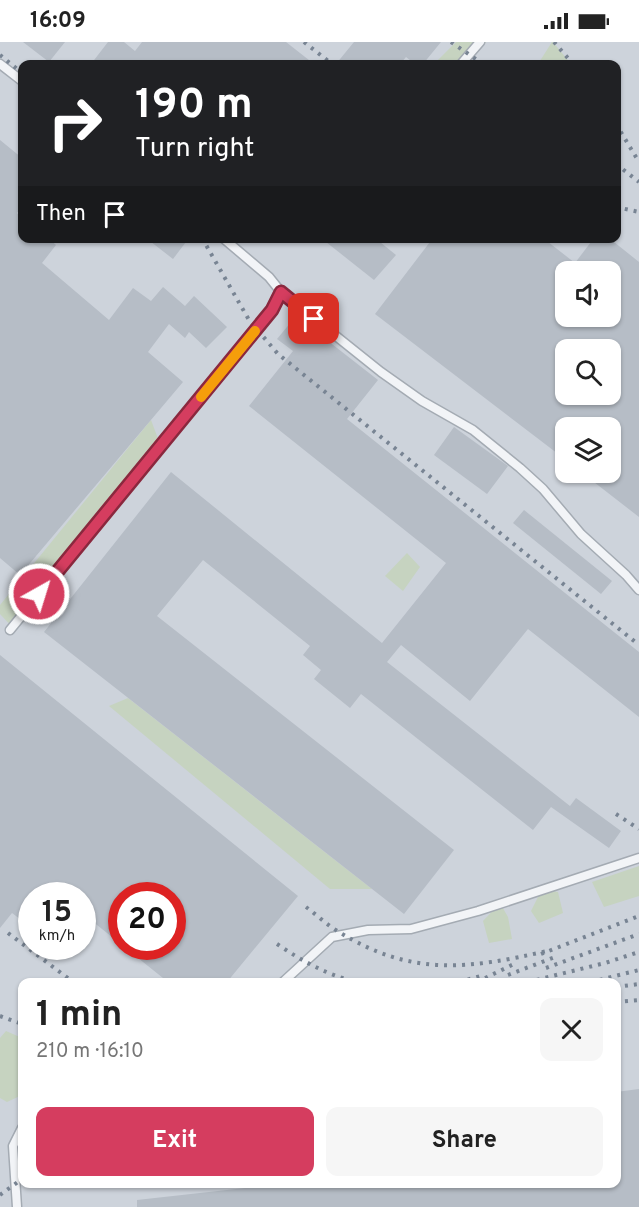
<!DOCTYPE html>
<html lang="en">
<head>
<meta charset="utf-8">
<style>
  body { margin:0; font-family:Overpass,sans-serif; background:#f6f6f6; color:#222; height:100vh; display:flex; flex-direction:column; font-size:22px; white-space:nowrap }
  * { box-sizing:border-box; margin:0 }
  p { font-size:20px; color:#767676 }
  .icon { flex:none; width:33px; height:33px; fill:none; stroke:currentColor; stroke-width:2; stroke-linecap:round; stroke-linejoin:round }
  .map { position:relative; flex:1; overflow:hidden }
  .side { position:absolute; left:18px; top:936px; width:603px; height:210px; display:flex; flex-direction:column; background:#fff; border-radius:12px; box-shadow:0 2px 4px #0004 }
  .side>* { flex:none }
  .guide { position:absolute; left:18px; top:18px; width:603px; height:183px; border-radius:12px; box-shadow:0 2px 4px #0004; background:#202124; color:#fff; overflow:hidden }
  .tools { position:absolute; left:555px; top:219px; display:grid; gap:12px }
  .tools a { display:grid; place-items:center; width:66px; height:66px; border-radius:12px; background:#fff; box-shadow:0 2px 4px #0004; font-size:30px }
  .speed { position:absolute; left:18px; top:840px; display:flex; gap:12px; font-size:30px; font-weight:700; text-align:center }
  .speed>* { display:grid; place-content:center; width:78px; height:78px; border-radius:50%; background:#fff; box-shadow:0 2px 4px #0004; line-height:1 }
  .speed small { font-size:15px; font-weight:400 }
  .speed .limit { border:9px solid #d22; background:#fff; color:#111 }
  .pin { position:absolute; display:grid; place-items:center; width:51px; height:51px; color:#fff; margin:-26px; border-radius:12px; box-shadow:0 3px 9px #0006 }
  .me { position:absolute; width:66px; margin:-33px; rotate:39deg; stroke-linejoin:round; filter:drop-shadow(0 0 4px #0008) }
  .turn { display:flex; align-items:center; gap:21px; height:126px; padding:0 18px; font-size:27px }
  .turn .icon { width:78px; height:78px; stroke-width:2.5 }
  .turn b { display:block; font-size:42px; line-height:51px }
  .then { display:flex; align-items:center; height:57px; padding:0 18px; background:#0003; gap:12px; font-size:22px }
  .round { display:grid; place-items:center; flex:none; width:63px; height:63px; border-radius:12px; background:#f6f6f6 }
  .overview { display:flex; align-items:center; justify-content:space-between; height:102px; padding:0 18px }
  h1 { font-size:36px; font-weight:700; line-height:45px }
  .cta { display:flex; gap:12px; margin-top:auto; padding:12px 18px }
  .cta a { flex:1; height:69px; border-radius:12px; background:#d53d5f; color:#fff; font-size:24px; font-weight:700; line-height:69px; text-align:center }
  .cta a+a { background:#f6f6f6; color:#222 }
  .status { display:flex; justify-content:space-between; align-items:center; height:42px; padding:0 30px; background:#fff; direction:ltr }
  .status svg { height:16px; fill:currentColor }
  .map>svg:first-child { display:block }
</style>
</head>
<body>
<div class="status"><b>16:09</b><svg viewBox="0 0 49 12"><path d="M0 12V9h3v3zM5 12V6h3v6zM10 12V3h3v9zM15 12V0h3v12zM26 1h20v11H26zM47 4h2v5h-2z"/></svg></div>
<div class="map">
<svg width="639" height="1165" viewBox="0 0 639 1165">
  <rect width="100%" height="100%" fill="#dfe4e9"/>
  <path fill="#cdd3db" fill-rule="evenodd" d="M 0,0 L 639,0 L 639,1165 L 0,1165 ZM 22,22 L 616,22 L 616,196 L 22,196 ZM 566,230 L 610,230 L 610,274 L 566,274 ZM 566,308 L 610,308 L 610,352 L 566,352 ZM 566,386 L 610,386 L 610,430 L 566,430 ZM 32,854 L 82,854 L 82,904 L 32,904 ZM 122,854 L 172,854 L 172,904 L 122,904 ZM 22,940 L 616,940 L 616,1142 L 22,1142 Z"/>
  <g fill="#c6d3c0">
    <polygon points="456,0 486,0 466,22 434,22"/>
    <polygon points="552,0 553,0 571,22 538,22"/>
    <polygon points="151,378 160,402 15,588 0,572 0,563"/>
    <polygon points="407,511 420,525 403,549 385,534"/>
    <polygon points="128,656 372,847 330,847 109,664"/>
    <polygon points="639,824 639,854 604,865 592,840"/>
    <polygon points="542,847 558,850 563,871 539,881 531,869"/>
    <polygon points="500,861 508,875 512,897 489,901 483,879"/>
    <polygon points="6,989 22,996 22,1053 7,1060 0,1056 0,996"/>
  </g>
  <g fill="#b6bdc6" fill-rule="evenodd">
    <polygon points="23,0 65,0 49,20"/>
    <polygon points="108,0 124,0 135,9 142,0 286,0 314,22 91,22"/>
    <polygon points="354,0 441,0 423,22 415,22 406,15 400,22 336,22"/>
    <polygon points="0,98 22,116 22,165 17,171 22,176 22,196 48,196 56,203 42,221 109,278 133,246 151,259 163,245 185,264 194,254 227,285 206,306 189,290 185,296 169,282 148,310 183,340 20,533 0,516"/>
    <polygon points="146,196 189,196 173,217"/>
    <polygon points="321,196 375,196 396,213 374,238"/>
    <path d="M 433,196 L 543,196 L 575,221 L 594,196 L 609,196 L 639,220 L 639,475 L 581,430 L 610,430 L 610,386 L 566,386 L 566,418 L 375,272 ZM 566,230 L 610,230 L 610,274 L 566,274 ZM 566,308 L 610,308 L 610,352 L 566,352 Z"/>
    <polygon points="296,274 378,338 347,377 639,610 639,675 528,587 470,659 401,603 387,620 570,764 576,756 621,789 609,806 551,765 533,788 361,652 350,666 314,637 321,628 303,613 310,604 203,518 157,574 454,808 404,872 44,590 171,430 382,601 446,521 249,364 293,309 277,297"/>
    <polygon points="454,385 508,424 487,452 434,413"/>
    <polygon points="524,468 612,539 601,552 513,481"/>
    <polygon points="0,613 298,854 227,940 168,940 123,904 172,904 172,854 122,854 122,903 82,871 82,854 32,854 32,886 12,871 0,886"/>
    <polygon points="639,1047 639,1165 137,1165 137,1158 282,1142 616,1142 616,1050"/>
  </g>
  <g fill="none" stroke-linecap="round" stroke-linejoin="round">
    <g stroke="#a4abb3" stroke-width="11">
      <g id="service">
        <polyline points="0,22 22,39"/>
        <polyline points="461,22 480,0"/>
        <polyline points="281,250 381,330 422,359 473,388 520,426 543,447 581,492 626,533 639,548"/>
        <polyline points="10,588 272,268 281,250 269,235 223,196"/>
        <polyline points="283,940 332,895 368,888 411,887 478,869 639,816"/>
        <polyline points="17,1165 13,1104 22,1086"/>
      </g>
    </g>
    <use href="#service" stroke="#f2f4f7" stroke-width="8"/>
    <g stroke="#788493" stroke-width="4" stroke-dasharray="3 6" stroke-linecap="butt">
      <polyline points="304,0 332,22"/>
      <polyline points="451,0 483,22"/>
      <polyline points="554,0 573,22"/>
      <polyline points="0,13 22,31"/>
      <polyline points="616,82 639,120"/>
      <polyline points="616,122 639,140"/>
      <polyline points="616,165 639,170"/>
      <polyline points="202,196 249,278 278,312 639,603"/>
      <polyline points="616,772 639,787"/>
      <path d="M 306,865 C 317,873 327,883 339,890 C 412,935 468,927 547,909"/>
      <polyline points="8,891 73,940"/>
      <path d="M 277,902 C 302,919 327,933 357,940"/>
      <polyline points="541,912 639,874"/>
      <polyline points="546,926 639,892"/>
      <polyline points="508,933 555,915"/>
      <polyline points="459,940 484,933"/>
      <polyline points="477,940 516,921"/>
      <polyline points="528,940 605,921 639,910"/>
      <polyline points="591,940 639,928"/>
      <polyline points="616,945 639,942"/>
      <polyline points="616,960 639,958"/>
      <polyline points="0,974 22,982"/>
      <polyline points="0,1153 22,1137"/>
    </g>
  </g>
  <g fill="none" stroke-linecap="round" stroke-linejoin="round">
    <g stroke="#8a283e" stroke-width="15">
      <polyline id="route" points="39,552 272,268 281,250 314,277"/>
    </g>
    <use href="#route" stroke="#d53d5f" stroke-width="10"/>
    <polyline stroke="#f59e0b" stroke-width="10" points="201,355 255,289"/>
  </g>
</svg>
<div class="tools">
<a><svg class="icon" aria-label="sound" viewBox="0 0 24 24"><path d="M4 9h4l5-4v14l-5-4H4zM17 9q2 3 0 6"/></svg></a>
<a><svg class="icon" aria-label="search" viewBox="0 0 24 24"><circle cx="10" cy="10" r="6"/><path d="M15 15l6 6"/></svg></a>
<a><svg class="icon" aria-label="layers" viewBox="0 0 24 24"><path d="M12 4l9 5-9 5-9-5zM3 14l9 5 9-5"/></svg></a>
</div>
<div class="speed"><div>15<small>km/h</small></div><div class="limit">20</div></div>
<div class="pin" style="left:314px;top:277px;background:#d93025"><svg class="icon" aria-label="arrive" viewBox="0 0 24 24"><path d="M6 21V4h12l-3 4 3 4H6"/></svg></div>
<svg class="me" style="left:39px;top:552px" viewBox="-20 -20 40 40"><circle r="17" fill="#d53d5f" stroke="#fff" stroke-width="3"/><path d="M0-11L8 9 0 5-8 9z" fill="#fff"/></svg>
<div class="guide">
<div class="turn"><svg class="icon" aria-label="right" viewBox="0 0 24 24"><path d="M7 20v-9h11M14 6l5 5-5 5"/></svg><div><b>190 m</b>Turn right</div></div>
<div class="then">Then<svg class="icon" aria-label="arrive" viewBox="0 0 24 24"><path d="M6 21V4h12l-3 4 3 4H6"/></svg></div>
</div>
<section class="side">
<div class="overview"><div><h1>1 min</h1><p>210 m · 16:10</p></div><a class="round"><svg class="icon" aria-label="close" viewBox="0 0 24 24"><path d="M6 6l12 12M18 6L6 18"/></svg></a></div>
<div class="cta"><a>Exit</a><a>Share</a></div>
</section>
</div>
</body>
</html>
